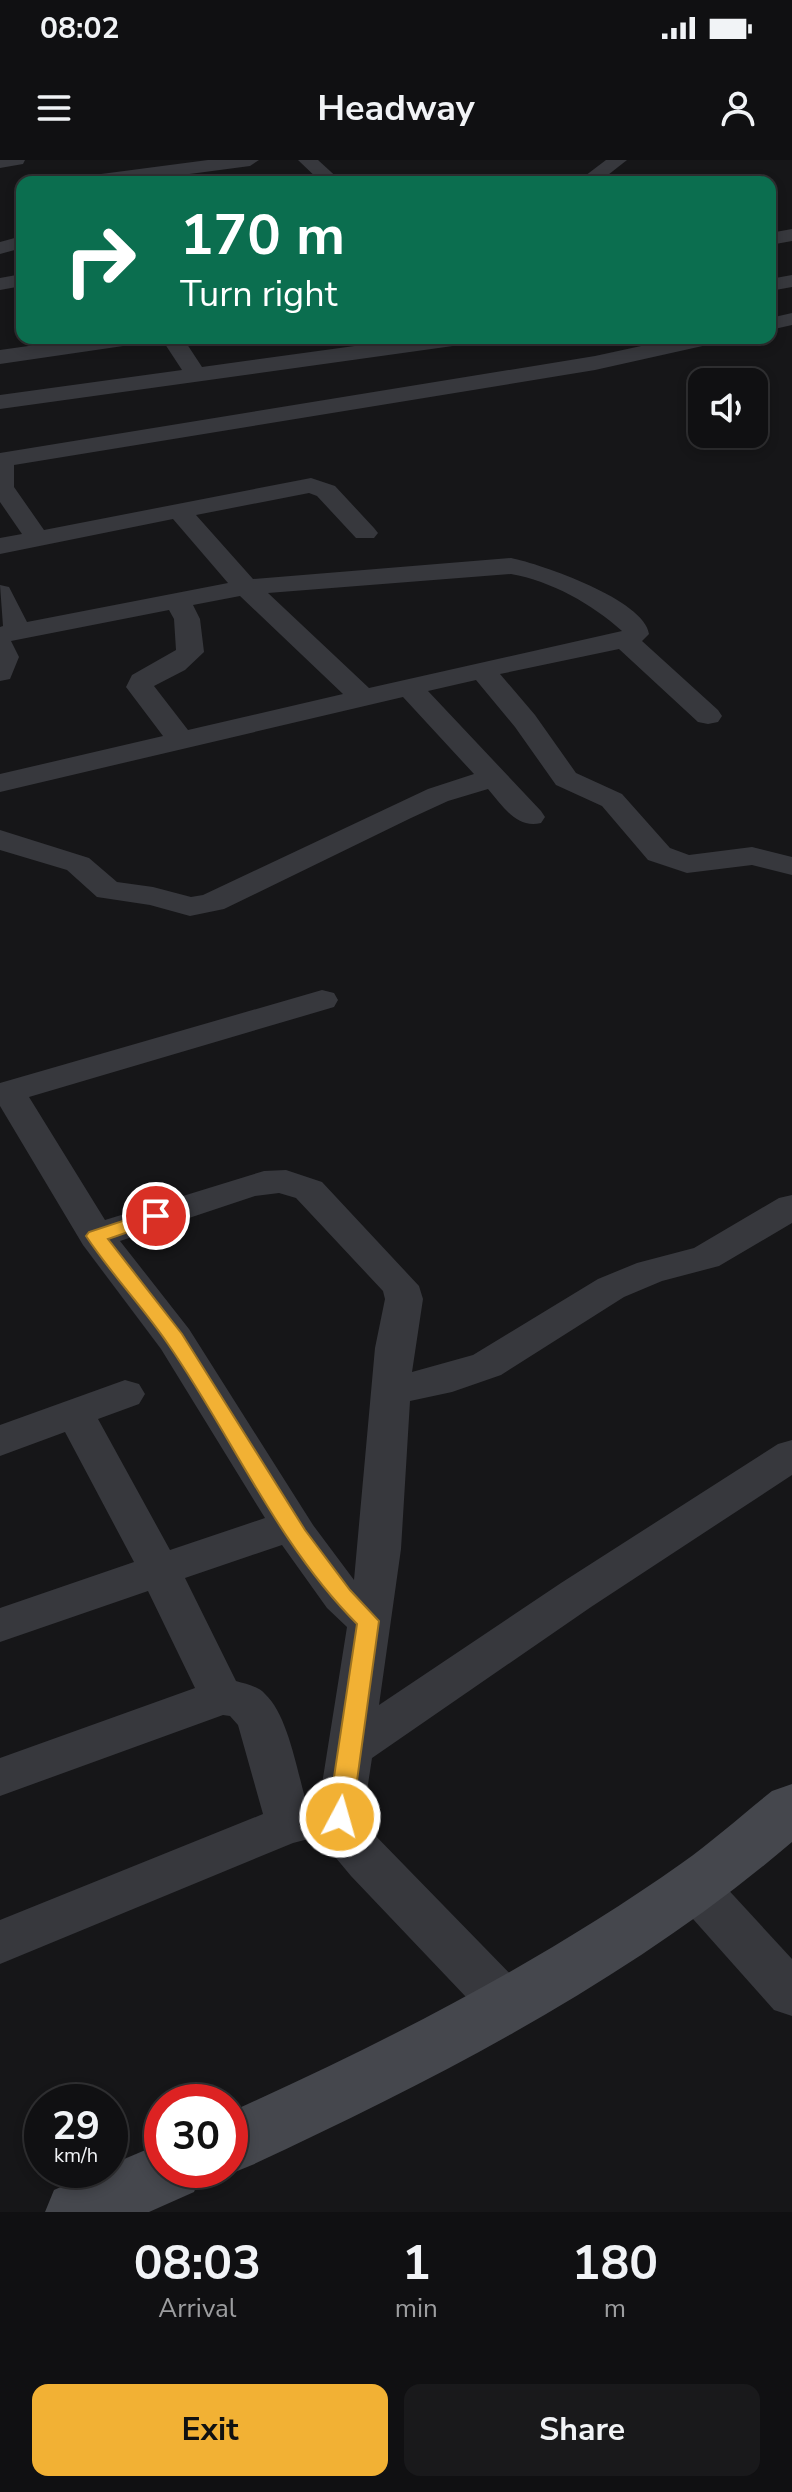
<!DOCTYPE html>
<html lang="en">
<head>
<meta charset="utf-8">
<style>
  body { margin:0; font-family:"Nunito Sans",sans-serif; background:#19191b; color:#f1f3f6; height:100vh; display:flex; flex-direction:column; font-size:30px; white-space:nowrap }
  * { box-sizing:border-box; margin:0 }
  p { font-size:26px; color:#9c9d9f }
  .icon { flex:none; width:44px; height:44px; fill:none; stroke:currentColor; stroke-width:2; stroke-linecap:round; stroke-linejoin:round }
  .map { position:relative; height:2052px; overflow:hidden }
  .drawer { display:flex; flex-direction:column; background:#101012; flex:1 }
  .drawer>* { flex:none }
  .guide { position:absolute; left:16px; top:16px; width:760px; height:168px; border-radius:16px; box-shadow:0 4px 12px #0003,0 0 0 2px #303032; background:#0b6e4f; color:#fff; overflow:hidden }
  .buttons { position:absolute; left:688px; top:208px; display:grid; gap:16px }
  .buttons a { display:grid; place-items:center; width:80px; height:80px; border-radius:16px; background:#101012; box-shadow:0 4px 12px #0003,0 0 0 2px #303032; font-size:40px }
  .speed { position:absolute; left:24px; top:1924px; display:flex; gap:16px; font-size:40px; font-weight:700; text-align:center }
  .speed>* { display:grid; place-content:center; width:104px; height:104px; border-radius:50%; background:#101012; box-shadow:0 4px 12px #0003,0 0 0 2px #303032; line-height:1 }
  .speed small { font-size:20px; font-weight:400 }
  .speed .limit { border:12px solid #d22; background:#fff; color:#111 }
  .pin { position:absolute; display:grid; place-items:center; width:68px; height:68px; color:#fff; margin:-34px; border:4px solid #fff; border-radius:50%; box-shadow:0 2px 8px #0007 }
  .me { position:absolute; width:88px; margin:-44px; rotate:6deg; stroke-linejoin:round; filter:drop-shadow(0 0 6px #0008) }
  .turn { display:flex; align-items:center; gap:28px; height:168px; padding:0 32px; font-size:36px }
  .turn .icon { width:104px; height:104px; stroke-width:2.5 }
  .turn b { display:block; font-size:56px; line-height:68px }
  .eta { display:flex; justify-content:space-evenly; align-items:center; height:136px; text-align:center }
  .eta b { font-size:48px; font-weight:700; line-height:56px }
  .primary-button { display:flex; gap:16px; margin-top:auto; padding:16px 32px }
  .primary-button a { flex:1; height:92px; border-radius:16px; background:#f2b134; color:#111; font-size:32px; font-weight:700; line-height:92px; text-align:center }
  .primary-button a+a { background:#19191b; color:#f1f3f6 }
  .status { display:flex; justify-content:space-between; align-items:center; height:56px; padding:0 40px; background:#101012; direction:ltr }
  .status svg { height:22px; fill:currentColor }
  header { display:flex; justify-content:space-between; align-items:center; height:104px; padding:0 32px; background:#101012; font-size:36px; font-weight:700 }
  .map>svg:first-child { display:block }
</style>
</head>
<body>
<div class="status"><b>08:02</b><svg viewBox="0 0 49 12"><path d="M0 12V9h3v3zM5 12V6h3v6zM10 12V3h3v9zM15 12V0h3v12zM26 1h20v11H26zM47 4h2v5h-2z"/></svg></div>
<header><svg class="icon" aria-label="menu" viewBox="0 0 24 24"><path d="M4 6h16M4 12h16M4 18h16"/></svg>Headway<svg class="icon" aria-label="person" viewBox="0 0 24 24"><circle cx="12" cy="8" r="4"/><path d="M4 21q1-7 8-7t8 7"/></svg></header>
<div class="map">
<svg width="792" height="2052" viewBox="0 0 792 2052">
  <rect width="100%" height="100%" fill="#161618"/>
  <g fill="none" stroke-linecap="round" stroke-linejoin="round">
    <g fill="#37383d" fill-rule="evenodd">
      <polygon points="0,0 25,0 23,4 0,8"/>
      <polygon points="208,0 259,0 250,6 129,22 76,22 86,16"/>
      <polygon points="298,0 318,0 342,22 321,22"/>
      <polygon points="606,0 627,0 599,22 577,22"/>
      <polygon points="792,69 792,81 770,85 770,73"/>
      <polygon points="22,76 22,88 0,94 0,82"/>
      <polygon points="22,114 22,126 0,130 0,118"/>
      <polygon points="792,115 792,127 770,131 770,119"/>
      <polygon points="792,153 792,165 770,170 770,158"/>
      <polygon points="85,178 141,178 130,185 0,204 0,190"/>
      <polygon points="161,178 183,178 202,207 413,178 471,178 460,185 0,249 0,235 182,210"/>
      <path d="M 678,178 L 719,178 L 716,183 L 595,210 L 14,305 L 14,327 L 44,370 L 311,318 L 335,326 L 374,368 L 378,373 L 374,378 L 356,378 L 317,336 L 309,333 L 196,355 L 253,419 L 511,398 C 541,404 645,440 649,474 L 642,481 L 718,550 L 722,556 L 718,562 L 708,564 L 698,562 L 619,489 L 500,514 L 535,555 L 576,613 L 622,634 L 670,688 L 689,695 L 752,687 L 792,697 L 792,715 L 752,705 L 687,713 L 648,700 L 602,646 L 556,625 L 515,567 L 476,520 L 428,531 L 541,651 L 545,657 L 541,663 C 516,669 503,646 488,629 L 448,641 L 411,658 L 224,749 L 190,756 L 150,745 L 97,737 L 67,710 L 0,690 L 0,670 L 89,698 L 117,722 L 153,727 L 191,737 L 203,735 L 428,629 L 474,614 L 403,537 L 0,632 L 0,614 L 163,576 L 126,527 L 132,515 L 176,490 L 174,459 L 169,450 L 11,481 L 19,497 L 10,519 L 0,521 L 0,467 L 3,466 L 0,425 L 9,427 L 27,462 L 228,423 L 173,359 L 0,394 L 0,378 L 22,374 L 0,342 L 0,293 L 595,196 ZM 511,414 C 551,421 592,444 622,471 L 369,528 L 268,433 ZM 240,436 L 343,534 L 188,570 L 154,526 L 185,510 L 204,492 L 200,459 L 193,445 Z"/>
      <path d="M 322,830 L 334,833 L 338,840 L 334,847 L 29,937 L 105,1060 L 264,1011 L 286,1010 L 322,1022 L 419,1126 L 423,1139 L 412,1212 L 473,1195 L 598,1119 L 637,1103 L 694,1088 L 779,1038 L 792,1035 L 792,1063 L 719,1106 L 662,1121 L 624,1137 L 501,1215 L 452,1232 L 410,1241 L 401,1389 L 379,1545 L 561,1423 L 778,1284 L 792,1280 L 792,1315 L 591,1447 L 372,1598 L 363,1657 L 367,1667 L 522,1826 L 529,1842 L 522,1858 L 504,1864 L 486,1858 L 351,1716 L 331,1692 L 324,1675 L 293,1683 L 0,1804 L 0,1760 L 263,1654 L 238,1565 L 230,1556 L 223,1555 L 0,1636 L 0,1598 L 195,1528 L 148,1431 L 0,1482 L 0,1448 L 134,1402 L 65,1272 L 0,1296 L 0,1265 L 125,1220 L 139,1224 L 145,1234 L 139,1244 L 98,1259 L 170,1390 L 265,1358 L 161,1189 L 83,1085 L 0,946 L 0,923 ZM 279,1033 L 296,1038 L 383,1131 L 385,1139 L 375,1188 L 354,1420 L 313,1365 L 189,1169 L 120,1081 L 255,1036 ZM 282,1385 L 327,1448 L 347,1467 L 319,1643 L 306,1641 C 297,1611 288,1555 265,1534 C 258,1526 246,1524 236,1521 L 185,1418 Z"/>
      <polygon points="694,1705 711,1711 792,1799 792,1856 774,1850 677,1741 670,1726 677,1711"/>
    </g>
    <g fill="#45474d" fill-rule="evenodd">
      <path d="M 792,1624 L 792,1682 C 633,1818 441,1917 252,2005 L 230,2014 L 219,2010 L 230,2010 L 230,1952 C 386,1882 542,1802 682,1703 C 713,1681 742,1655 772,1631 Z"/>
      <polygon points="162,1983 162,2010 203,2010 194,2032 149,2052 45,2052 54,2030 99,2010 110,2010 110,2005"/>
    </g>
  </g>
  <path fill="#f2b134" stroke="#9d7322" stroke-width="2" d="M 156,1050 L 165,1056 L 163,1060 L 108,1079 L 182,1174 L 305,1370 L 350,1430 L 379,1461 L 352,1657 L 348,1664 L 340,1667 L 332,1664 L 328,1657 L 357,1464 C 277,1384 232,1276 168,1184 C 143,1147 111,1114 86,1076 L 89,1072 Z"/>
</svg>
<div class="buttons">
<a><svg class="icon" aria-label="sound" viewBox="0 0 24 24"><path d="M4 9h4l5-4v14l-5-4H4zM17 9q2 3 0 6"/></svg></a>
</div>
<div class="speed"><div>29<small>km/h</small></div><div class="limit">30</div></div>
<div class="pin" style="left:156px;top:1056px;background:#d93025"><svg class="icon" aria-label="arrive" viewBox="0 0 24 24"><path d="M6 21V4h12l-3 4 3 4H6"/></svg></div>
<svg class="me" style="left:340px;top:1657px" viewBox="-20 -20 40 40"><circle r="17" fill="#f2b134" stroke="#fff" stroke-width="3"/><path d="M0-11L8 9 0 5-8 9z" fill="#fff"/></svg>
<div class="guide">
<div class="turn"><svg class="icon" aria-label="right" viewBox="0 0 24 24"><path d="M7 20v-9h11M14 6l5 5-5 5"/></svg><div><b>170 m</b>Turn right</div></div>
</div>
</div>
<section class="drawer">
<div class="eta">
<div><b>08:03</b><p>Arrival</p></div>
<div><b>1</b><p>min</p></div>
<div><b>180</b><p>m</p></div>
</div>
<div class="primary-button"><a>Exit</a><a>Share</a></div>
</section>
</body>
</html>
